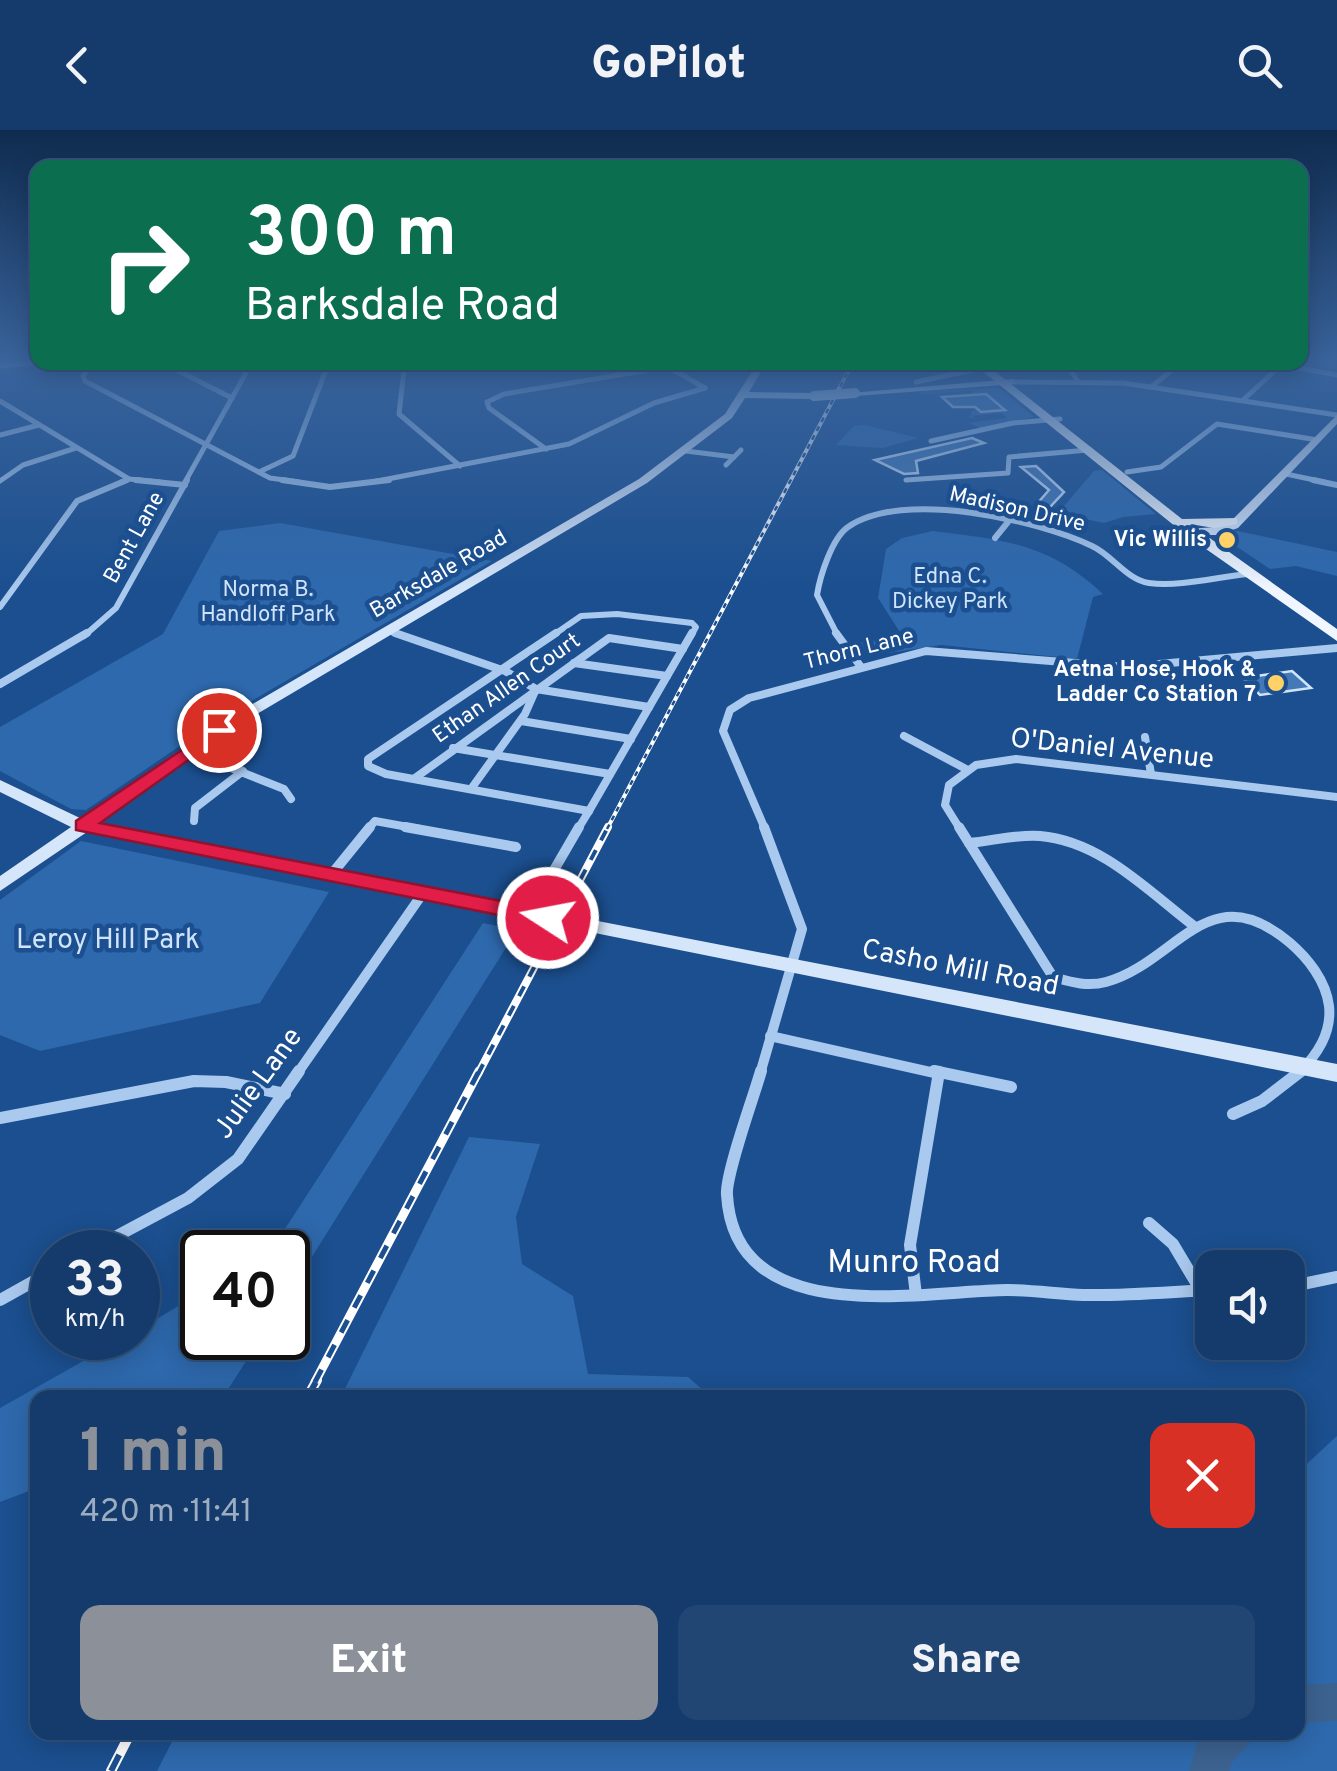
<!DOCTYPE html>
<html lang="en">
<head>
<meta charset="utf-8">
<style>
  body { margin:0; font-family:Overpass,sans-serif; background:#214673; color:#f1f3f6; height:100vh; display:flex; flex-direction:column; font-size:38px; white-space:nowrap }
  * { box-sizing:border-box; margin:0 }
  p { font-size:32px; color:#9dadc1 }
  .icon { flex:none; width:55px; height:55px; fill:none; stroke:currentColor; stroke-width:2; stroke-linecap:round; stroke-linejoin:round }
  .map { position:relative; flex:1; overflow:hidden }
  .panel { position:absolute; left:30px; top:1260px; width:1275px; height:350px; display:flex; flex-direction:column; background:#143b6b; border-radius:20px; box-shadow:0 5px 25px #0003,0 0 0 2px #33557e }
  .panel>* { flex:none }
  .guide { position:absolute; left:30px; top:30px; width:1278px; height:210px; border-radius:20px; box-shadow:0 5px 25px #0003,0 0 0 2px #33557e; background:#0b6e4f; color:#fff; overflow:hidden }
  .tools { position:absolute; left:1195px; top:1120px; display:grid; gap:20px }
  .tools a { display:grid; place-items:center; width:110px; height:110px; border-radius:20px; background:#143b6b; box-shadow:0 5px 25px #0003,0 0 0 2px #33557e; font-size:50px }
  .speed { position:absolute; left:30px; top:1100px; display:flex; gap:20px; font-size:50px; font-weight:700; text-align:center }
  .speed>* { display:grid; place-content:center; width:130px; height:130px; border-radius:50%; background:#143b6b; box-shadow:0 5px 25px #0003,0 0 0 2px #33557e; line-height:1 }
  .speed small { font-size:25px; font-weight:400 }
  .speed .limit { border:5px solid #111; border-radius:15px; background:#fff; color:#111 }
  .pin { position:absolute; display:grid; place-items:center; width:85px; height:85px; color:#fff; margin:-42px; border:5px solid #fff; border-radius:50%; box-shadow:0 2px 10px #0007 }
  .me { position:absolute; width:110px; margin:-55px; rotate:281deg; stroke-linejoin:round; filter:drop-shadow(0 0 8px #0008) }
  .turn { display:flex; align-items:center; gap:35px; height:210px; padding:0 50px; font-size:45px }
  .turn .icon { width:130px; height:130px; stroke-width:2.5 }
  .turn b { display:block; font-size:70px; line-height:85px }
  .round { display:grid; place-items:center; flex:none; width:105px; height:105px; border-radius:20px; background:#214673 }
  .headline { display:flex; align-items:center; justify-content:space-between; height:170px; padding:0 50px }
  h1 { font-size:60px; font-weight:800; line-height:75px; color:#8c9099 }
  .button { display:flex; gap:20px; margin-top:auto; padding:20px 50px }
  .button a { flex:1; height:115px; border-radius:20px; background:#8c9099; color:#fff; font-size:40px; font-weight:800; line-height:115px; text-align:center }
  .button a+a { background:#214673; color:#f1f3f6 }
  header { display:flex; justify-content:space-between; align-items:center; height:130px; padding:0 50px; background:#143b6b; font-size:45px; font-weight:800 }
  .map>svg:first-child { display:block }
</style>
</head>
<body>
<header><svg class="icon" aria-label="back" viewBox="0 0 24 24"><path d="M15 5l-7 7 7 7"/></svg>GoPilot<svg class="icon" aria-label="search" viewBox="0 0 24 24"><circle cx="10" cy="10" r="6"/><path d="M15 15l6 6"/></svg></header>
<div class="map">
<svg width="1337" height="1641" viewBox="0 0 1337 1641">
  <rect width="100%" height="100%" fill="#1b4f8f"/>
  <g fill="#2e69ad">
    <polygon points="999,258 1034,287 980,298 968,293 1007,288 1002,283 972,286 975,289 969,287 973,280 1004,280 1003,276 979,264 971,265 973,260 918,265 923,261"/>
    <polygon points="865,295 918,308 883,318 836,315 854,296"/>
    <polygon points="1102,340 1156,384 1123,387 1104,393 1058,383 1094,341"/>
    <polygon points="280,393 492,431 212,594 86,680 71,679 0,641 0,597 163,504 219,401"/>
    <polygon points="1233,400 1337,422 1337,446 1296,436 1270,439 1224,408 1226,402"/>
    <path d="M 933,401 C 1005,410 1048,413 1103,464 L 1093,467 L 1077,529 L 941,515 L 869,526 L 855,513 L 903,507 L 878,468 L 886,419 L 902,408 Z"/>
    <polygon points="81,711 329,762 260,873 40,921 0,905 0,770"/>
    <polygon points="483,793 517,800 288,1165 288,1122 270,1122"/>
    <polygon points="469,1007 540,1014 516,1087 522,1134 573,1166 588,1244 688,1247 711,1267 341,1267"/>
    <polygon points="202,1162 202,1208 261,1208 223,1267 38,1268 37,1358 0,1372 0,1278 124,1208 138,1208 138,1200"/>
    <polygon points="1337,1306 1337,1641 157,1641 177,1602 1298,1602 1298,1342"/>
  </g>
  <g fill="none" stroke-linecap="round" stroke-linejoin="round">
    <g fill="#3c6290" fill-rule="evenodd">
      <polygon points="1337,1553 1337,1591 1298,1593 1298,1555"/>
      <path d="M 1206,1602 L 1256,1602 C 1250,1618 1232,1626 1229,1641 L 1189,1641 L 1199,1608 Z"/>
    </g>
  </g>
  <g fill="#4478b7" stroke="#cfe3fa" stroke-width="2.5">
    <polygon points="986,264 1005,280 981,282 975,277 953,277 942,267"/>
    <polygon points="972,308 984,313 916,331 918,343 904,344 875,330"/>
    <polygon points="1036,336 1064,362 1049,378 1036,375 1049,360 1021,337"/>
    <polygon points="1292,541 1311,558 1260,565 1243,548"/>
  </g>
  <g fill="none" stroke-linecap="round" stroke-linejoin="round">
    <g stroke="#a9c9ee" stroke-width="5">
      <polyline points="94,232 83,246 85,251 270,348 299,352"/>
      <polyline points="161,232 232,268"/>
      <polyline points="405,232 399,284 460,336"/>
      <polyline points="1073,232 1070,239 1077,250"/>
      <polyline points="1268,232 1337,245"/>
      <polyline points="0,236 45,232"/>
      <polyline points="404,237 460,232"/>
      <polyline points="670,238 705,258"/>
      <polyline points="916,252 982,238"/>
      <polyline points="1013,252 1123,253 1337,285"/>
      <polyline points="1151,257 1182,232"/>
      <polyline points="1243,270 1281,235"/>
      <polyline points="0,271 129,349 160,352"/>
      <polyline points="0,305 39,295"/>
      <polyline points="931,311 1013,293 1060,289"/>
      <polyline points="546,319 489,278 487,272 504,264 698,232"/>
      <polyline points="686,321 734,327"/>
      <polyline points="726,335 741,320"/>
      <polyline points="259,342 293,326 329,232"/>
      <polyline points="1127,342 1161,337 1217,294 1318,310"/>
      <polyline points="1286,344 1324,352"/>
      <polyline points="906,350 1008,343 1009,327 1088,320"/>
      <polyline points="0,351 23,335 76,318"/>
      <polyline points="121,352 129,349"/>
      <polyline points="185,352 252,232"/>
      <polyline points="372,352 569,314 654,273 705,258"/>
    </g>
    <g stroke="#a9c9ee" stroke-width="6">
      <polyline points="136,350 185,355"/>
      <polyline points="282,350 330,357 389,350"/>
      <polyline points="1313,350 1337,355"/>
      <polyline points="995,408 1008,392"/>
      <polyline points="0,477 77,371 127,350"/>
      <polyline points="389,501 402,506"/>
      <polyline points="84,506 116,478 187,350"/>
      <polyline points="552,506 581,486 617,484 692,493 696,497 691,506"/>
      <path d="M 838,506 L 817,465 C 820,446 832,408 848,397 C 902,359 1037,390 1092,416 C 1112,425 1127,450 1149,453 C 1180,457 1217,447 1248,444"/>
    </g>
    <g stroke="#a9c9ee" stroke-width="8">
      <polyline points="395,503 505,541 536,559 525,584 471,659"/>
      <polyline points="556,503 368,629 368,636 386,644 589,681"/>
      <polyline points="836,503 861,537"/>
      <polyline points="574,533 667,546"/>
      <polyline points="0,554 87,503"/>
      <polyline points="536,559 649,577"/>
      <polyline points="521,591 631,609"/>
      <polyline points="904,606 966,639"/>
      <polyline points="1145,607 1151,644"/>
      <polyline points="453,618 610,644"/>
      <polyline points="188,621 284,659 291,669"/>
      <polyline points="415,648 609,508 683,519"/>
      <polyline points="589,681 692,503"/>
      <polyline points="194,691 195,678 243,641"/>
      <polyline points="368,699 375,691 419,699"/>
      <polyline points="578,699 589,681"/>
      <polyline points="765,699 723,601 730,580 749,568 926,521 1126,537 1337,518"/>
      <polyline points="960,699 945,675 949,655 976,635 1016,629 1337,667"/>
    </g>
    <g stroke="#a9c9ee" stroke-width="10">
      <polyline points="405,697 516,717"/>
      <path d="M 959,697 L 1053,847 C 1071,852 1087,857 1106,852 C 1176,833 1208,744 1289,812 C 1308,828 1326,851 1329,876 C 1332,903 1317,925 1298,944"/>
      <path d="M 969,713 C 992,711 1016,704 1040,706 C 1101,711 1148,761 1194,796"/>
      <polyline points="331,745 370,697"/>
      <polyline points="543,759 579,697"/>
      <polyline points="770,906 939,944"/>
      <polyline points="939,942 946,944"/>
      <polyline points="297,944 423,763"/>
      <polyline points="760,944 802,799 764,697"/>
    </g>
    <g stroke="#a9c9ee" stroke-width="12">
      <path d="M 761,941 C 754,966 725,1045 727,1065 C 735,1201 920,1161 1007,1160 C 1033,1160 1058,1164 1083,1165 C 1126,1166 1169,1162 1212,1160"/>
      <polyline points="939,942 1011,957"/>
      <polyline points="1233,984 1262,971 1301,941"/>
      <polyline points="0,988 194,951 226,952 285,964"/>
      <polyline points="1149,1093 1173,1114 1201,1161"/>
      <polyline points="87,1122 188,1068 238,1029 299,941"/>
      <polyline points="1288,1157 1337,1147"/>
      <polyline points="916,1165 910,1115 939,942 934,941"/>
      <polyline points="0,1170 52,1141"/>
    </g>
    <g fill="#d6e6fa" fill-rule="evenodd">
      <polygon points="758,232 767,232 749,262 814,263 819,266 814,269 745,268 732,288 647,353 225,603 98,694 549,782 556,783 559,788 556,793 549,794 87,702 0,761 0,746 71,697 0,662 0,650 82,689 213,597 639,349 725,284"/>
      <polygon points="1013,249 1016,254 855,266 850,263"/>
      <polygon points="1337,285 1337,294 1238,398 1218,405 1187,405 1187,399 1216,397 1230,392"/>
      <polygon points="572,786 1337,934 1337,952 565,797 562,792"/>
    </g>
    <polygon fill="#f0f6ff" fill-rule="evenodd" points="971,232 983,232 1182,389 1237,388 1237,394 1214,398 1190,394 1337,499 1337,511 1186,405"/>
    <g stroke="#fff" stroke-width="4">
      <polyline id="rail-far3" points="607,699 853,232"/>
    </g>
    <g stroke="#fff" stroke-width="8">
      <polyline id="rail-far2" points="478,944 608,697"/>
    </g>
    <g stroke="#fff" stroke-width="9">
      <polyline id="rail-far1" points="315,1252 479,941"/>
    </g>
    <g stroke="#fff" stroke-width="10">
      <g id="rail">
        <polyline points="307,1268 317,1250"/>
        <polyline points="111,1641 131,1602"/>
      </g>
    </g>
    <use href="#rail-far3" stroke="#1b4f8f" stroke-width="2.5" stroke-dasharray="5" stroke-linecap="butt"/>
    <use href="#rail-far2" stroke="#1b4f8f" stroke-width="4" stroke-dasharray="11" stroke-linecap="butt"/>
    <use href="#rail-far1" stroke="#1b4f8f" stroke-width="5" stroke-dasharray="14" stroke-linecap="butt"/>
    <use href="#rail" stroke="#1b4f8f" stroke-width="6" stroke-dasharray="18" stroke-linecap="butt"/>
    <polyline stroke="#d6e6fa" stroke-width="10" points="814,266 855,263"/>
  </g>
  <linearGradient id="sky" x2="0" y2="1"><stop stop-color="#0f2b4f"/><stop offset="0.5" stop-color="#39639b"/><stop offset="1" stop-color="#39639b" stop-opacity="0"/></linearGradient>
  <rect width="1337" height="459" fill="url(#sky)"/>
  <polygon fill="#e11d48" stroke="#92132f" stroke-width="2.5" points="219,595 225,596 225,604 100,693 548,780 560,788 548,795 76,700 76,691"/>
  <g fill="#ffd166" stroke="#1b4f8f" stroke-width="4">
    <circle cx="1227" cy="410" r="10"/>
    <circle cx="1276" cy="553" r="10"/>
  </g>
  <g text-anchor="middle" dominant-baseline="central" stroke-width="9" stroke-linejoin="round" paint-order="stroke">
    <g font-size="22" fill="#fff" stroke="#1b4f8f">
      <text transform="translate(1017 380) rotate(13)">Madison Drive</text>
      <text transform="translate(135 408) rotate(-61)">Bent Lane</text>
      <text transform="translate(439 445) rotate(-30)">Barksdale Road</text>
      <text transform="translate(859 520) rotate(-14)">Thorn Lane</text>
      <text transform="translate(507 559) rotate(-35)">Ethan Allen Court</text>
    </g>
    <g font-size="22" font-weight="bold" fill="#fff" stroke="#1b4f8f" text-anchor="end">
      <text x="1207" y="410">Vic Willis</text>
      <text x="1256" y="540">Aetna Hose, Hook &amp;<tspan x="1256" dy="25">Ladder Co Station 7</tspan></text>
    </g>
    <g font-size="22" fill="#cfe3fa" stroke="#1b4f8f">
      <text x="950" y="447">Edna C.<tspan x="950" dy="25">Dickey Park</tspan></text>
      <text x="268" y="460">Norma B.<tspan x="268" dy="25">Handloff Park</tspan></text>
    </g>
    <g font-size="28" fill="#fff" stroke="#1b4f8f">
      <text transform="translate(1112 620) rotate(6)">O'Daniel Avenue</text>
      <text transform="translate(960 839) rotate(11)">Casho Mill Road</text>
      <text transform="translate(259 954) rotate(-54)">Julie Lane</text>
    </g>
    <g font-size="28" fill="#cfe3fa" stroke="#1b4f8f">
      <text x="108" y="811">Leroy Hill Park</text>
    </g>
    <g font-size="32" fill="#fff" stroke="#1b4f8f">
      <text x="914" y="1134">Munro Road</text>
    </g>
  </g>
</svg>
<div class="tools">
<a><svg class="icon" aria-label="sound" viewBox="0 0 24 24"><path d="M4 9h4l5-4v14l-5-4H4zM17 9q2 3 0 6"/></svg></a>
</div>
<div class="speed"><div>33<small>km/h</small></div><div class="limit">40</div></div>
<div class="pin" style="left:219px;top:600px;background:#d93025"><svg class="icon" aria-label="arrive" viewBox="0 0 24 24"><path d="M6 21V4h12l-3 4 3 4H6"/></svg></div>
<svg class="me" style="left:548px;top:788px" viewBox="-20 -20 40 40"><circle r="17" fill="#e11d48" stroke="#fff" stroke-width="3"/><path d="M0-11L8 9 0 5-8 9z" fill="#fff"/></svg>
<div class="guide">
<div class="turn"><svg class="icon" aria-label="right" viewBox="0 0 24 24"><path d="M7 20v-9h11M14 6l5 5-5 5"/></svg><div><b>300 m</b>Barksdale Road</div></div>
</div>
<section class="panel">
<div class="headline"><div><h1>1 min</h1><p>420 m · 11:41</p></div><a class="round" style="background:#d93025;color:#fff"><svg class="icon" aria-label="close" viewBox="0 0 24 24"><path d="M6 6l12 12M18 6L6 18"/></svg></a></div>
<div class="button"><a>Exit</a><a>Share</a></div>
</section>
</div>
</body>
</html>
